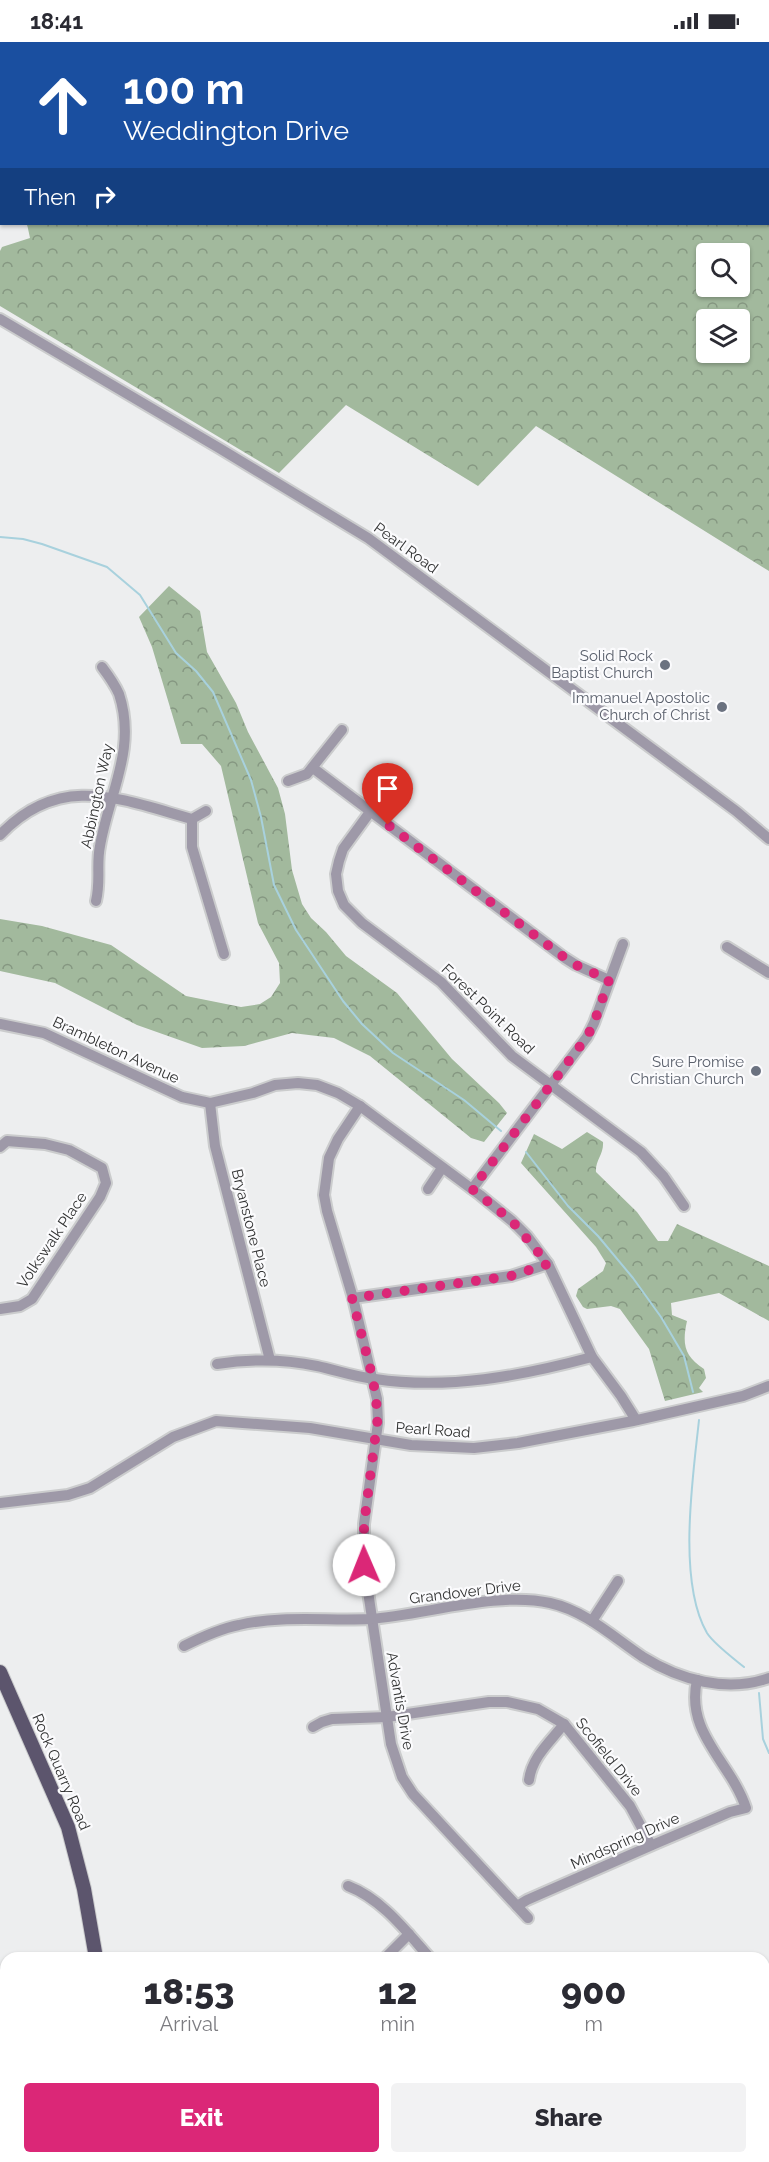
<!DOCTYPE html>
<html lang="en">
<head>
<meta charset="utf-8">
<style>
  body { margin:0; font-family:Raleway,sans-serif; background:#f2f2f3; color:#2b2b33; height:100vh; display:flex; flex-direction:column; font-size:22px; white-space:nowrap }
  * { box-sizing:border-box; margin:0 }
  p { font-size:20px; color:#7c7c81 }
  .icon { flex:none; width:33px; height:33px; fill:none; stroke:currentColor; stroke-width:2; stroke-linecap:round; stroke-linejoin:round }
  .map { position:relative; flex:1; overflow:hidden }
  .details { position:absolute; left:0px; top:1910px; width:770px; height:212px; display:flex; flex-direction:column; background:#fff; border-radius:18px 18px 0 0; box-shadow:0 2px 4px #0004 }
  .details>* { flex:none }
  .hud { position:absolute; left:0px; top:0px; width:770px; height:183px; box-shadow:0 2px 4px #0004; background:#1a4fa0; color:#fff; overflow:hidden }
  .tools { position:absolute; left:696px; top:201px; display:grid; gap:12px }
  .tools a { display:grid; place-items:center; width:54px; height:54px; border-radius:6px; background:#fff; box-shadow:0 2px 4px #0004; font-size:30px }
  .pin { position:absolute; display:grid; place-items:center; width:51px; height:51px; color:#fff; margin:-62px -26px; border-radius:50% 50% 50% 0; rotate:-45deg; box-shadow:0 0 6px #0007 }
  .pin .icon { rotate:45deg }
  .me { position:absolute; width:66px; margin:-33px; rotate:359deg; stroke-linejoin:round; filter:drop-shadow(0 0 4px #0008) }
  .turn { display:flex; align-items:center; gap:21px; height:126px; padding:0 24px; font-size:27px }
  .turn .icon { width:78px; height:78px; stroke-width:2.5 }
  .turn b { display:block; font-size:42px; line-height:51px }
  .then { display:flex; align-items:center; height:57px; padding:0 24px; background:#0003; gap:12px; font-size:22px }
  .eta { display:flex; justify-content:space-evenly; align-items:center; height:102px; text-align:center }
  .eta b { font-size:36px; font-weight:800; line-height:42px }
  .primary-button { display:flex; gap:12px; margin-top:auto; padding:12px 24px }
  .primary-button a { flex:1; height:69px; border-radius:6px; background:#db2777; color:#fff; font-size:24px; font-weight:800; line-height:69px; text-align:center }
  .primary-button a+a { background:#f2f2f3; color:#2b2b33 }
  .status { display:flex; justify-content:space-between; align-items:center; height:42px; padding:0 30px; background:#fff; direction:ltr }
  .status svg { height:16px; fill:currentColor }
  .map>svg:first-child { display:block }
</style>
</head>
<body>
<div class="status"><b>18:41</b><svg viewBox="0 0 49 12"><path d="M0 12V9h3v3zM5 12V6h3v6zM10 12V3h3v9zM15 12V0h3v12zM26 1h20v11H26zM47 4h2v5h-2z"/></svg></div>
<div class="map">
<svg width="769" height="2120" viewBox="0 0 769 2120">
  <defs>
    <pattern id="forest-crowns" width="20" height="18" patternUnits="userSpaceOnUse" patternTransform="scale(1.5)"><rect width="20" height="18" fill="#a2b99d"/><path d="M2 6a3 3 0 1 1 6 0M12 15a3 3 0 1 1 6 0" fill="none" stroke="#859781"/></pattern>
  </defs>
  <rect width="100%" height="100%" fill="#edeeef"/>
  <g fill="url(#forest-crowns)" fill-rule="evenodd">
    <path d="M 102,0 L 769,0 L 769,529 L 536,384 L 478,444 L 346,363 L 279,431 L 0,264 L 0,209 L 2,205 L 30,196 L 27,182 L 768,182 L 768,2 ZM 706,212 L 740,212 L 740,244 L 706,244 ZM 706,278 L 740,278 L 740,310 L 706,310 Z"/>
    <polygon points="169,544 200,569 207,610 236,661 248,690 278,746 285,772 292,828 302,862 311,876 326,890 346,914 397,951 452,1017 499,1061 507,1071 484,1100 471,1096 370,1014 334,996 292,991 244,1004 202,1006 137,983 55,941 0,929 0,877 42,884 111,903 186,954 241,965 260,962 271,955 280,941 279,921 258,881 221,724 202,702 181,702 152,605 139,575"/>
    <path d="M 587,1090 L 603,1100 C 604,1112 595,1119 596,1130 L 637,1170 L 658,1199 L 668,1199 L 677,1182 L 769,1224 L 769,1279 L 719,1251 L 671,1261 L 672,1273 L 687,1279 C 682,1302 684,1314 704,1327 L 706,1336 L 699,1346 L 703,1350 L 665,1359 L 649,1307 L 620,1267 L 611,1264 L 587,1267 L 583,1265 L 576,1254 L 578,1247 L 603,1229 L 606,1221 L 596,1205 L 521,1121 L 534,1092 L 562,1107 Z"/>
  </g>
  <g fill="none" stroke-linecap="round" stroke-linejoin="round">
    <g stroke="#a8d1dd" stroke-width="2">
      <polyline points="0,495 23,497 42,502 107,525 140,553 176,611 196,629 213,650 251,738 261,775 274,843 296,888 343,959 362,982 393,1011 464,1058 501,1089"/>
      <polyline points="526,1110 568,1164 598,1194 633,1236 661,1275 684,1314 693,1350"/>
      <path d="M 699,1378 C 693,1435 677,1539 707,1591 C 714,1602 733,1616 744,1625"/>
      <polyline points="759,1651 763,1697 769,1711"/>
    </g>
    <g stroke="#cbcccd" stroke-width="14">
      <g id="minor">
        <polyline points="19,2 19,0"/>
        <polyline points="0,77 2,73"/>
        <polyline points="0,277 219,406 368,496 736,769 769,797"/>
        <polyline points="313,726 565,916 576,923 609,938"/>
        <polyline points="288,739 307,732 342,688"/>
        <polyline points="370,770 343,807 339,819 336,832 338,849 344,863 362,881 441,940 512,1014 641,1110 664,1135 684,1164"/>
        <polyline points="192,777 192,805 224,912"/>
        <path d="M 0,793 C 60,730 120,757 192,777 L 206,769"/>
        <path d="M 96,859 C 101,838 96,823 100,804 C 109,751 137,707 119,652 C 115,643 108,633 102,625"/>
        <polyline points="727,905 769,931"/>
        <polyline points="0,982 44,991 182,1055 210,1061 253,1051 275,1043 298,1041 317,1043 338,1051 360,1064 480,1153 512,1179 527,1194 548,1222 592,1315 621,1354 636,1378"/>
        <polyline points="210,1061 215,1104 270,1318"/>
        <polyline points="360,1064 338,1097 329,1116 324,1153 327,1169 353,1256 377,1357 378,1381 364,1482 364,1523 391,1702 402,1735 413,1752 528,1876"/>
        <polyline points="0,1105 7,1099 45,1102 69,1108 102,1126 106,1141 100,1155 32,1257 20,1264 0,1267"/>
        <polyline points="428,1147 442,1126"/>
        <polyline points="472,1147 587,995 594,981 623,902"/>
        <polyline points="353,1256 511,1234 548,1222"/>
        <path d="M 217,1322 C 250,1317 284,1317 317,1324 C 336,1328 355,1335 375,1337 C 448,1348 521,1334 592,1315"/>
        <polyline points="0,1461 68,1453 90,1446 173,1395 216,1379 310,1386 411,1403 474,1406 518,1401 633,1379 743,1354 769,1344"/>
        <polyline points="592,1579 618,1539"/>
        <path d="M 184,1604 C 202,1595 219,1587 239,1583 C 281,1573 327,1579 370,1577 C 425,1573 497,1549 550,1561 C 586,1569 613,1595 643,1615 C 680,1638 727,1651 769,1636"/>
        <polyline points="313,1685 322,1680 332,1677 387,1675 489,1660 507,1660 538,1667 564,1682 630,1764 651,1803"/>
        <path d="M 529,1738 C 532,1715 550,1700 564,1682"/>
        <path d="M 348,1844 C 382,1857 406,1889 430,1916"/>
        <path d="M 517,1864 L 527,1858 L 657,1801 L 730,1770 L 746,1766 C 731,1720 685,1692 697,1638"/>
        <polyline points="385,1916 409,1892"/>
        <polyline points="437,2115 441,2120"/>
        <polyline points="594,2115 604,2120"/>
        <polyline points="556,2120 558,2115"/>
      </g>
    </g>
    <g stroke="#cbcccd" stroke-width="16">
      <g id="major">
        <polyline points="0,1630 68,1785 84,1847 96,1916"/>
        <polyline points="131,2115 131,2120"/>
      </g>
    </g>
    <use href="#minor" stroke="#9e99a8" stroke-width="10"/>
    <use href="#major" stroke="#5c556d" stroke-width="14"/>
  </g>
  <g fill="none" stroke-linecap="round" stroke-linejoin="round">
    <polyline stroke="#db2777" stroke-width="10" stroke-dasharray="0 18" points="364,1523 364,1482 378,1374 373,1337 352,1256 511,1234 548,1222 512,1179 472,1147 587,995 594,981 609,938 576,923 565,916 388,783"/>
  </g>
  <g fill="#6b7280" stroke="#fbfbfd" stroke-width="2">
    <circle cx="665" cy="623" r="6"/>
    <circle cx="722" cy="665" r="6"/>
    <circle cx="756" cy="1029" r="6"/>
  </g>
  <g text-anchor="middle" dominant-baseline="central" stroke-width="4.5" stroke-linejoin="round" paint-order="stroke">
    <g font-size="15" fill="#313232" stroke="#fbfbfd">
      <text transform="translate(406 506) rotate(36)">Pearl Road</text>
      <text transform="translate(97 754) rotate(-78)">Abbington Way</text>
      <text transform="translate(488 967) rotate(44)">Forest Point Road</text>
      <text transform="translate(116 1008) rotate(25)">Brambleton Avenue</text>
      <text transform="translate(251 1186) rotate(76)">Bryanstone Place</text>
      <text transform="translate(52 1198) rotate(-56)">Volkswalk Place</text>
      <text transform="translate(433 1388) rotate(4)">Pearl Road</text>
      <text transform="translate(465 1550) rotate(-7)">Grandover Drive</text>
      <text transform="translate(400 1659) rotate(80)">Advantis Drive</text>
      <text transform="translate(609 1715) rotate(51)">Scofield Drive</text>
      <text transform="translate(61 1730) rotate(67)">Rock Quarry Road</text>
      <text transform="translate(625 1799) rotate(-24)">Mindspring Drive</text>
    </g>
    <g font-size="15" fill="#5b616d" stroke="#fbfbfd" text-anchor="end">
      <text x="653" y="614">Solid Rock<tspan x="653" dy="17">Baptist Church</tspan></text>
      <text x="710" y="656">Immanuel Apostolic<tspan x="710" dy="17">Church of Christ</tspan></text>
      <text x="744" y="1020">Sure Promise<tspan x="744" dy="17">Christian Church</tspan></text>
    </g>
  </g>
</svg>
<div class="tools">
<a><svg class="icon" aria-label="search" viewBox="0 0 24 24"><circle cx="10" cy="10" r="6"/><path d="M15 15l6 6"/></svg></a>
<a><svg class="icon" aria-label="layers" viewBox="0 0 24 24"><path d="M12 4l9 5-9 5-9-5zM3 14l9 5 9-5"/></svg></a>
</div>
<div class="pin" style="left:388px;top:783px;background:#d93025"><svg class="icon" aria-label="arrive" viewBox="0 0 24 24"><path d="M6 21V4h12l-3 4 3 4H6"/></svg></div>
<svg class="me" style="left:364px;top:1523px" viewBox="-20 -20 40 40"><circle r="19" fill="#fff"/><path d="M0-13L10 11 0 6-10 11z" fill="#db2777"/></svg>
<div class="hud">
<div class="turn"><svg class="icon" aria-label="ahead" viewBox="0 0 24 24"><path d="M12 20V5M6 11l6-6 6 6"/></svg><div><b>100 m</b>Weddington Drive</div></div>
<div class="then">Then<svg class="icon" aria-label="right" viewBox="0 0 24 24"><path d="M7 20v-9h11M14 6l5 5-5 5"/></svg></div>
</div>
<section class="details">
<div class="eta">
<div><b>18:53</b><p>Arrival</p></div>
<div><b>12</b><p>min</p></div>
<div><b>900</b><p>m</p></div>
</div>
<div class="primary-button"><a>Exit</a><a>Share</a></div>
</section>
</div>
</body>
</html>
